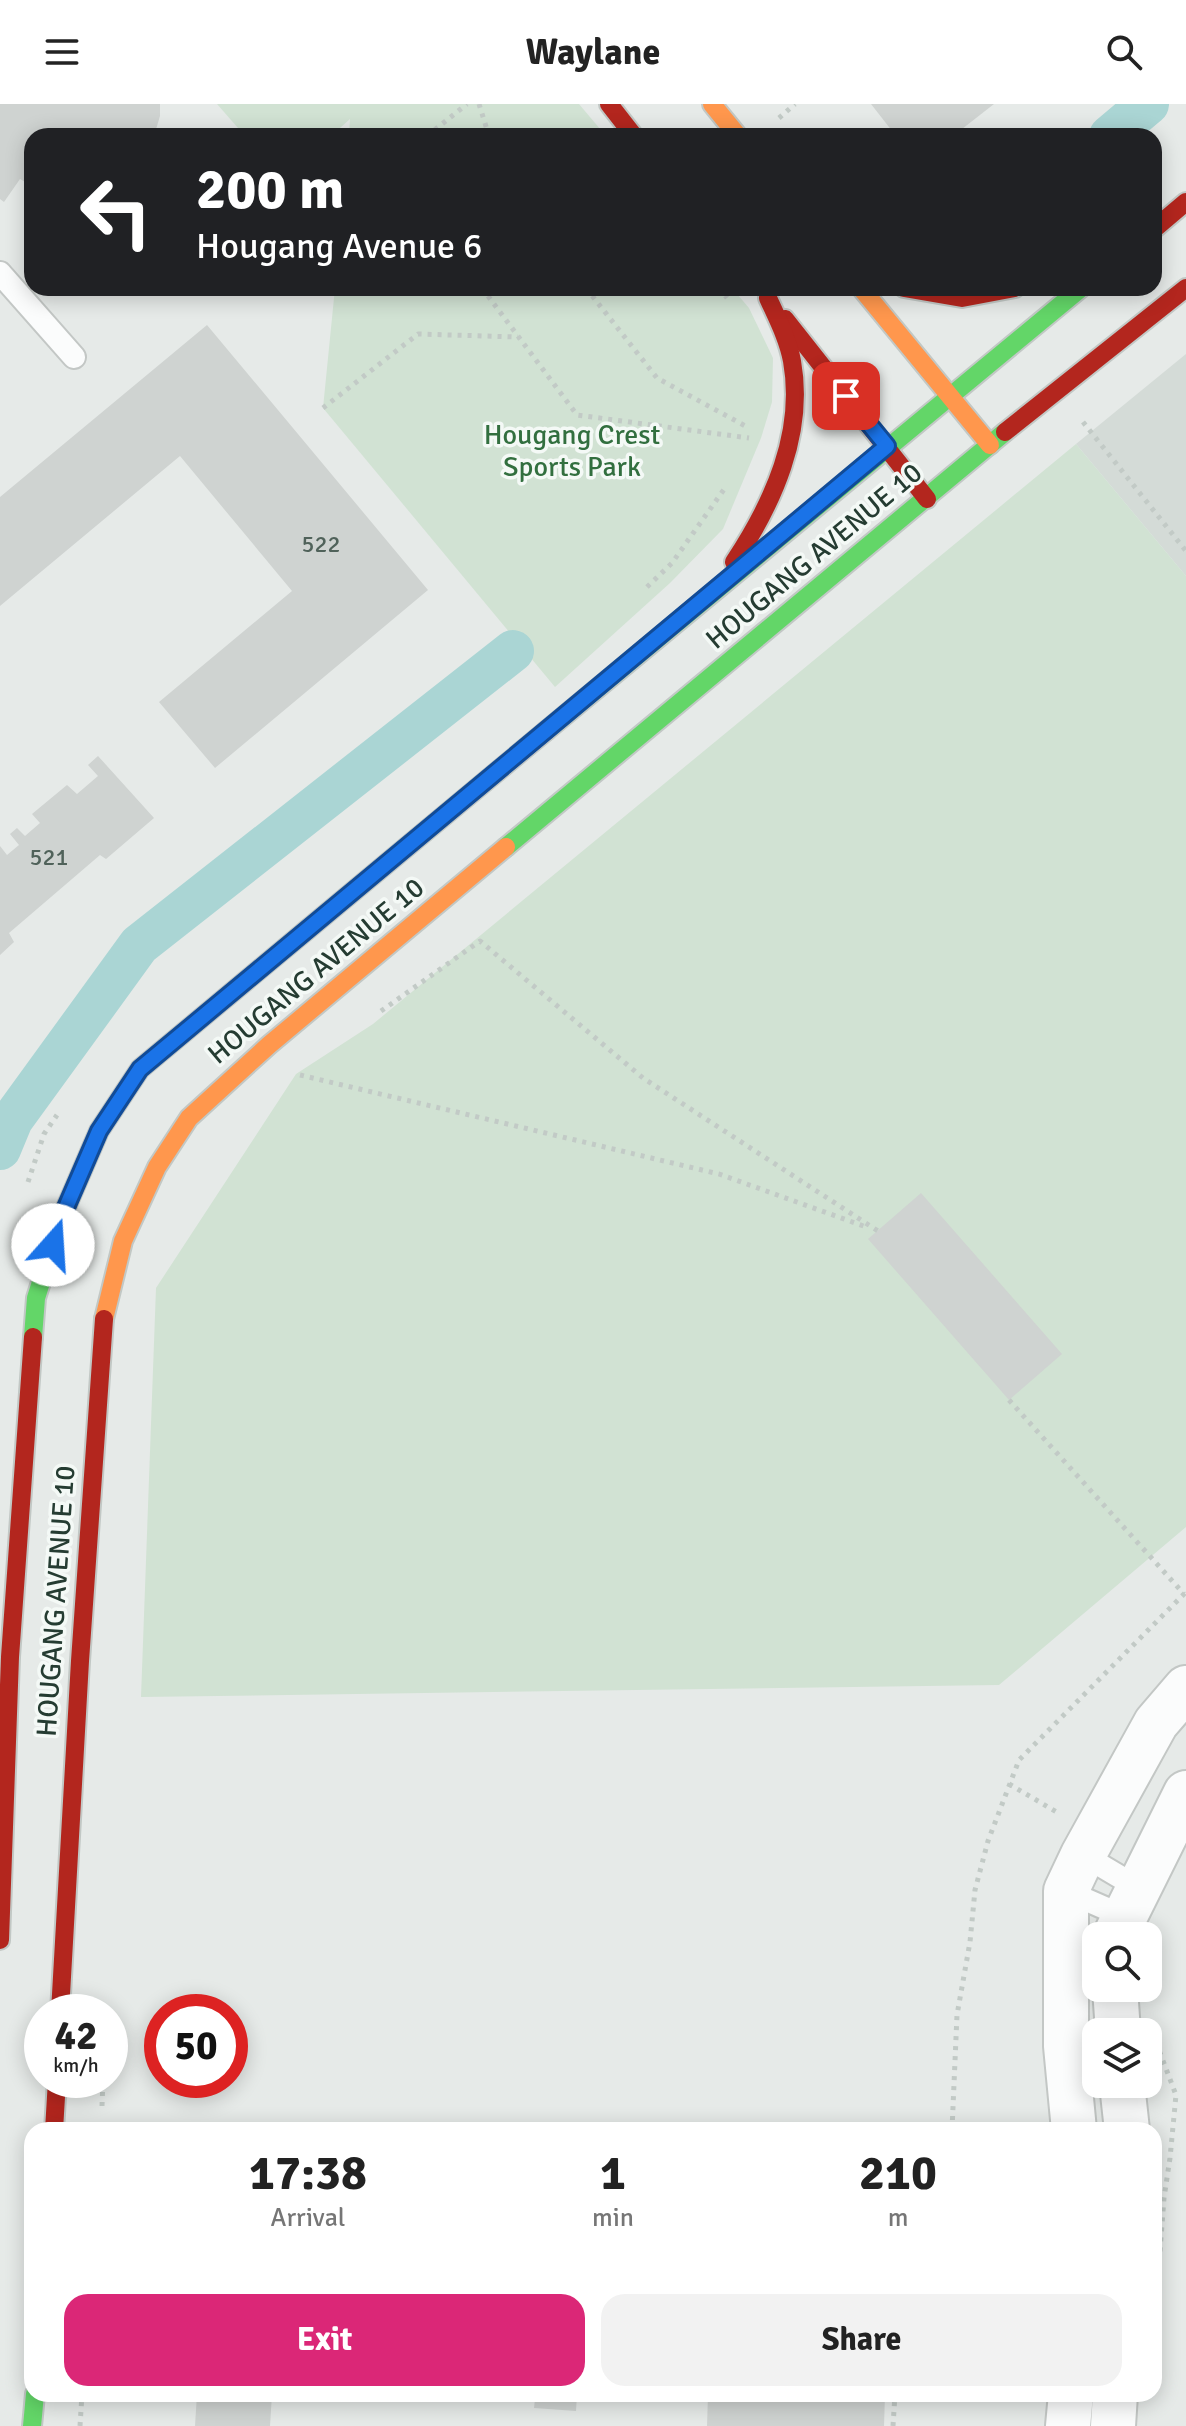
<!DOCTYPE html>
<html lang="en">
<head>
<meta charset="utf-8">
<style>
  body { margin:0; font-family:Signika,sans-serif; background:#f2f2f2; color:#222; height:100vh; display:flex; flex-direction:column; font-size:30px; white-space:nowrap }
  * { box-sizing:border-box; margin:0 }
  p { font-size:26px; color:#767676 }
  .icon { flex:none; width:44px; height:44px; fill:none; stroke:currentColor; stroke-width:2; stroke-linecap:round; stroke-linejoin:round }
  .map { position:relative; flex:1; overflow:hidden }
  .drawer { position:absolute; left:24px; top:2018px; width:1138px; height:280px; display:flex; flex-direction:column; background:#fff; border-radius:24px; box-shadow:0 4px 20px #0003 }
  .drawer>* { flex:none }
  .top-card { position:absolute; left:24px; top:24px; width:1138px; height:168px; border-radius:24px; box-shadow:0 4px 20px #0003; background:#202124; color:#fff; overflow:hidden }
  .fabs { position:absolute; left:1082px; top:1818px; display:grid; gap:16px }
  .fabs a { display:grid; place-items:center; width:80px; height:80px; border-radius:16px; background:#fff; box-shadow:0 4px 20px #0003; font-size:40px }
  .speed { position:absolute; left:24px; top:1890px; display:flex; gap:16px; font-size:40px; font-weight:700; text-align:center }
  .speed>* { display:grid; place-content:center; width:104px; height:104px; border-radius:50%; background:#fff; box-shadow:0 4px 20px #0003; line-height:1 }
  .speed small { font-size:20px; font-weight:400 }
  .speed .limit { border:12px solid #d22; background:#fff; color:#111 }
  .pin { position:absolute; display:grid; place-items:center; width:68px; height:68px; color:#fff; margin:-34px; border-radius:16px; box-shadow:0 4px 12px #0006 }
  .me { position:absolute; width:88px; margin:-44px; rotate:19deg; stroke-linejoin:round; filter:drop-shadow(0 0 6px #0008) }
  .turn { display:flex; align-items:center; gap:28px; height:168px; padding:0 40px; font-size:36px }
  .turn .icon { width:104px; height:104px; stroke-width:2.5 }
  .turn b { display:block; font-size:56px; line-height:68px }
  .eta { display:flex; justify-content:space-evenly; align-items:center; height:136px; text-align:center }
  .eta b { font-size:48px; font-weight:800; line-height:56px }
  .cta { display:flex; gap:16px; margin-top:auto; padding:16px 40px }
  .cta a { flex:1; height:92px; border-radius:24px; background:#db2777; color:#fff; font-size:32px; font-weight:800; line-height:92px; text-align:center }
  .cta a+a { background:#f2f2f2; color:#222 }
  header { display:flex; justify-content:space-between; align-items:center; height:104px; padding:0 40px; background:#fff; font-size:36px; font-weight:800 }
  .map>svg:first-child { display:block }
</style>
</head>
<body>
<header><svg class="icon" aria-label="menu" viewBox="0 0 24 24"><path d="M4 6h16M4 12h16M4 18h16"/></svg>Waylane<svg class="icon" aria-label="search" viewBox="0 0 24 24"><circle cx="10" cy="10" r="6"/><path d="M15 15l6 6"/></svg></header>
<div class="map">
<svg width="1186" height="2322" viewBox="0 0 1186 2322">
  <rect width="100%" height="100%" fill="#e6eae8"/>
  <polygon fill="#d4dbd7" points="1186,250 1186,472 1076,340"/>
  <g fill="#d1e2d3">
    <polygon points="217,0 579,0 606,32 349,32 350,15 331,32 245,32"/>
    <polygon points="335,184 732,184 749,204 773,254 772,298 761,334 723,425 670,479 555,583 323,304"/>
    <polygon points="1076,340 1186,472 1186,1423 999,1581 141,1593 156,1184 296,970 373,920"/>
  </g>
  <g fill="none" stroke-linecap="round" stroke-linejoin="round">
    <g stroke="#aad5d4" stroke-width="42">
      <polyline points="1110,32 1148,0"/>
      <polyline points="0,1045 12,1016 139,841 513,547"/>
    </g>
  </g>
  <g fill="#cfd3d1">
    <polygon points="0,0 160,0 160,12 154,32 32,32 32,82 20,75 4,98 0,95"/>
    <polygon points="871,0 994,0 953,32 896,32"/>
    <polygon points="207,221 428,486 215,664 159,598 292,487 180,352 0,502 0,393"/>
    <polygon points="98,652 154,714 106,755 100,751 9,829 14,838 0,851 0,742 7,751 19,741 10,730 17,724 25,732 40,719 32,710 67,681 77,690 98,672 88,661"/>
    <polygon points="921,1089 1062,1250 1009,1296 868,1135"/>
    <polygon points="197,2290 272,2290 270,2322 195,2322"/>
    <polygon points="498,2290 577,2290 576,2307 534,2304 535,2295 497,2292"/>
    <polygon points="708,2290 885,2290 884,2322 707,2322"/>
  </g>
  <g fill="none" stroke-linecap="round" stroke-linejoin="round">
    <g stroke="#c3c7c5" stroke-width="26">
      <g id="lane">
        <polyline points="0,169 74,253"/>
        <polyline points="1083,1751 1137,1783"/>
        <polyline points="1066,1787 1123,1812"/>
      </g>
    </g>
    <g stroke="#c3c7c5" stroke-width="48">
      <g id="street">
        <polyline points="1115,1832 1186,1689"/>
        <polyline points="1115,1884 1118,1928"/>
        <polyline points="1122,1980 1127,2026"/>
        <polyline points="1074,2026 1066,1942 1066,1787 1083,1751 1156,1619 1186,1584"/>
        <polyline points="1068,2322 1071,2290"/>
        <polyline points="1113,2322 1115,2290"/>
      </g>
    </g>
    <g stroke="#c2c8c5" stroke-width="22">
      <g id="fast">
        <polyline points="546,627 1081,184"/>
        <polyline points="506,743 1005,328"/>
        <polyline points="33,1233 36,1194 61,1115 99,1027 140,965 308,825"/>
        <polyline points="32,2322 35,2290"/>
      </g>
    </g>
    <g stroke="#c2c8c5" stroke-width="22">
      <g id="slow">
        <polyline points="712,0 738,32"/>
        <polyline points="861,184 990,341"/>
        <polyline points="104,1215 123,1137 157,1063 189,1014 269,941 506,743"/>
      </g>
    </g>
    <g stroke="#c2c8c5" stroke-width="22">
      <g id="jam">
        <polyline points="609,0 634,32"/>
        <polyline points="1154,125 1186,98"/>
        <polyline points="904,184 962,194 1015,184"/>
        <polyline points="785,215 927,395"/>
        <polyline points="1005,328 1186,184"/>
        <path d="M 734,458 C 773,399 805,329 792,257 C 788,235 777,214 768,194"/>
        <polyline points="308,825 546,627"/>
        <polyline points="0,1836 10,1553 33,1233"/>
        <polyline points="60,1908 80,1557 104,1215"/>
        <polyline points="54,2026 57,1976"/>
      </g>
    </g>
    <g stroke="#c2cac6" stroke-width="5" stroke-dasharray="4 6" stroke-linecap="butt">
      <polyline points="479,0 489,32"/>
      <polyline points="779,14 795,0"/>
      <polyline points="427,32 467,0"/>
      <polyline points="482,184 577,311 749,334"/>
      <polyline points="586,184 657,274 749,324"/>
      <polyline points="719,184 727,194"/>
      <polyline points="323,304 418,230 518,233"/>
      <polyline points="1083,318 1186,447"/>
      <polyline points="647,483 672,459 725,384"/>
      <polyline points="381,907 480,837 643,974 878,1127"/>
      <polyline points="300,971 719,1070 869,1124"/>
      <polyline points="28,1078 44,1030 57,1011"/>
      <polyline points="1009,1296 1184,1490"/>
      <polyline points="1009,1680 1060,1710"/>
      <polyline points="102,2002 103,1976"/>
      <polyline points="952,2026 957,1911 970,1838 975,1786 988,1737 1019,1656 1186,1488"/>
      <polyline points="1154,2227 1164,2094 1170,2054 1176,1991 1157,1941"/>
      <polyline points="80,2322 82,2290"/>
      <polyline points="893,2322 895,2290"/>
    </g>
    <use href="#lane" stroke="#fbfcfc" stroke-width="22"/>
    <use href="#street" stroke="#fbfcfc" stroke-width="44"/>
    <use href="#fast" stroke="#63d668" stroke-width="18"/>
    <use href="#slow" stroke="#ff974d" stroke-width="18"/>
    <use href="#jam" stroke="#b3261e" stroke-width="18"/>
  </g>
  <g fill="none" stroke-linecap="round" stroke-linejoin="round">
    <g stroke="#114b97" stroke-width="20">
      <polyline id="route" points="53,1141 61,1115 99,1027 140,965 887,342 846,292"/>
    </g>
    <use href="#route" stroke="#1a73e8" stroke-width="14"/>
  </g>
  <g text-anchor="middle" dominant-baseline="central" stroke-width="7" stroke-linejoin="round" paint-order="stroke">
    <g font-size="24" fill="#50625a">
      <text x="321" y="440">522</text>
      <text x="49" y="753">521</text>
    </g>
    <g font-size="28" fill="#326f3f" stroke="#f4f9f6">
      <text x="572" y="331">Hougang Crest<tspan x="572" dy="32">Sports Park</tspan></text>
    </g>
    <g font-size="28" fill="#253c32" stroke="#f4f9f6">
      <text transform="translate(814 452) rotate(-40)">HOUGANG AVENUE 10</text>
      <text transform="translate(316 867) rotate(-40)">HOUGANG AVENUE 10</text>
      <text transform="translate(56 1497) rotate(-86)">HOUGANG AVENUE 10</text>
    </g>
  </g>
</svg>
<div class="fabs">
<a><svg class="icon" aria-label="search" viewBox="0 0 24 24"><circle cx="10" cy="10" r="6"/><path d="M15 15l6 6"/></svg></a>
<a><svg class="icon" aria-label="layers" viewBox="0 0 24 24"><path d="M12 4l9 5-9 5-9-5zM3 14l9 5 9-5"/></svg></a>
</div>
<div class="speed"><div>42<small>km/h</small></div><div class="limit">50</div></div>
<div class="pin" style="left:846px;top:292px;background:#d93025"><svg class="icon" aria-label="arrive" viewBox="0 0 24 24"><path d="M6 21V4h12l-3 4 3 4H6"/></svg></div>
<svg class="me" style="left:53px;top:1141px" viewBox="-20 -20 40 40"><circle r="19" fill="#fff"/><path d="M0-13L10 11 0 6-10 11z" fill="#1a73e8"/></svg>
<div class="top-card">
<div class="turn"><svg class="icon" aria-label="left" viewBox="0 0 24 24"><path d="M17 20v-9H6M10 6l-5 5 5 5"/></svg><div><b>200 m</b>Hougang Avenue 6</div></div>
</div>
<section class="drawer">
<div class="eta">
<div><b>17:38</b><p>Arrival</p></div>
<div><b>1</b><p>min</p></div>
<div><b>210</b><p>m</p></div>
</div>
<div class="cta"><a>Exit</a><a>Share</a></div>
</section>
</div>
</body>
</html>
